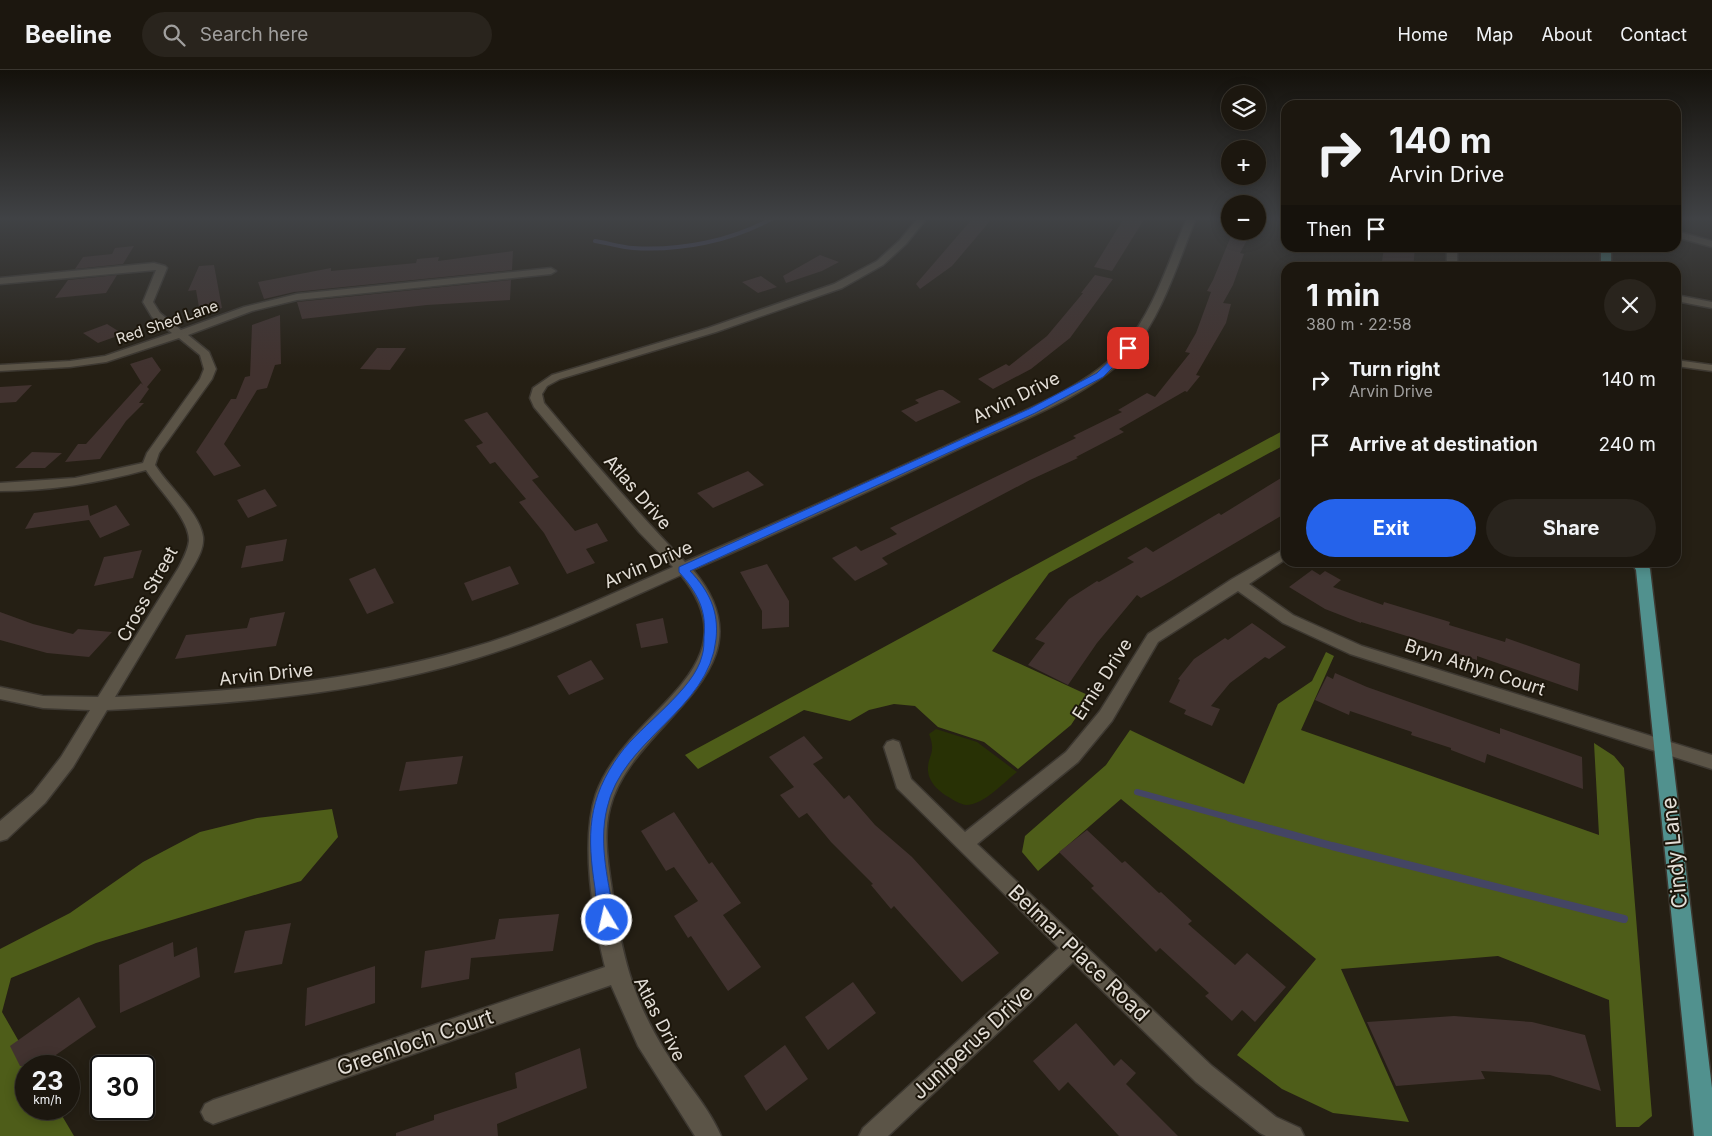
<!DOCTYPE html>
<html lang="en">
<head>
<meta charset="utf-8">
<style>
  body { margin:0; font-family:Inter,sans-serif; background:#29241d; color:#f1f3f6; height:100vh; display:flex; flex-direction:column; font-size:19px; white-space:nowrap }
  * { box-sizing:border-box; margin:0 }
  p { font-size:16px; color:#a09f9e }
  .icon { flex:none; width:28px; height:28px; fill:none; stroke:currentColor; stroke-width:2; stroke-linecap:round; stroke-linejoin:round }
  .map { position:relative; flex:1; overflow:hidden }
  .sheet { position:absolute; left:1281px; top:192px; width:400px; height:305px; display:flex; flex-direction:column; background:#1c170f; border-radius:15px; box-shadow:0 2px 12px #0003,0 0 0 1px #3a362f }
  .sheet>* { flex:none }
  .top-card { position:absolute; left:1281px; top:30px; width:400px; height:152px; border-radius:15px; box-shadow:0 2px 12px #0003,0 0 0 1px #3a362f; background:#1c170f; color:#f1f3f6; overflow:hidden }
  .buttons { position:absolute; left:1221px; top:15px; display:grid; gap:10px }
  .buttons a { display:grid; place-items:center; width:45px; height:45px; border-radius:50%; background:#1c170f; box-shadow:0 2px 12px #0003,0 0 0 1px #3a362f; font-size:25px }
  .speed { position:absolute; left:15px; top:985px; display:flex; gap:10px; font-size:25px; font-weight:700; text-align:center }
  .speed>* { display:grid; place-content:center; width:65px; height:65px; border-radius:50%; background:#1c170f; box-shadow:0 2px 12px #0003,0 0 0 1px #3a362f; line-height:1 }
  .speed small { font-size:12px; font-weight:400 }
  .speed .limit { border:2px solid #111; border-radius:8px; background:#fff; color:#111 }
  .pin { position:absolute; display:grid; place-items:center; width:42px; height:42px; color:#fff; margin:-21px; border-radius:10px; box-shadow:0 2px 8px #0006 }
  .me { position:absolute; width:55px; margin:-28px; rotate:351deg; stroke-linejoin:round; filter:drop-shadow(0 0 4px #0008) }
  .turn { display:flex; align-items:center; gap:18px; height:105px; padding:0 25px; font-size:22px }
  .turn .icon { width:65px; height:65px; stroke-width:2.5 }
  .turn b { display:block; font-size:35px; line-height:42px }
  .then { display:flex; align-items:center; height:48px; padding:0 25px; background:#0003; gap:10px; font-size:19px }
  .round { display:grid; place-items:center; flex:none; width:52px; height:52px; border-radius:26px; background:#29241d }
  .headline { display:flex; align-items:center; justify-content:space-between; height:85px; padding:0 25px }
  h1 { font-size:30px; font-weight:700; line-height:38px }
  .cta { display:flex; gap:10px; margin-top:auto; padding:10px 25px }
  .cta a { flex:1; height:58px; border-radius:30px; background:#2563eb; color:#fff; font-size:20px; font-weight:700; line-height:58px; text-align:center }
  .cta a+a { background:#29241d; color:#f1f3f6 }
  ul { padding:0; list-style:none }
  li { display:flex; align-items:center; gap:15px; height:65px; padding:0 25px }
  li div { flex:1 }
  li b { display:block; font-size:19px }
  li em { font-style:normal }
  header { display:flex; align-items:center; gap:30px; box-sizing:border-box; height:70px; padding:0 25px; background:#1c170f; border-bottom:1px solid #3a362f }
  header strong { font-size:24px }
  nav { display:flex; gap:28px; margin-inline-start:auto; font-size:18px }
  .search { width:350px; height:45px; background:#29241d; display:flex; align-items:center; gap:12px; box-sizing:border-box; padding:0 18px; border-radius:28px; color:#a09f9e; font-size:19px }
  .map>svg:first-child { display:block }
</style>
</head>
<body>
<header>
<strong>Beeline</strong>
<div class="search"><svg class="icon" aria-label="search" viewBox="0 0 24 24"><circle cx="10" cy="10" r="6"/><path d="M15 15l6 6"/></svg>Search here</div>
<nav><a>Home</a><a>Map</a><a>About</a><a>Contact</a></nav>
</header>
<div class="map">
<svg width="1712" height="1066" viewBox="0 0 1712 1066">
  <rect width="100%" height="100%" fill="#251f14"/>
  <path fill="#283105" d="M 936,659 L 977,672 L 1017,702 C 1004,712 984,735 966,735 C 959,734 952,729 945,725 C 937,719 929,712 928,701 C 927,685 937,684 929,664 Z"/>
  <g fill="#4e5d19">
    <polygon points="1286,359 1286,374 1049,503 992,581 1090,626 1071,655 1018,699 984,672 938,657 915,636 894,634 869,640 850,651 804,640 698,699 685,685"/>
    <polygon points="1326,582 1334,586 1301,660 1599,765 1594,673 1614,686 1624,698 1652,1046 1639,1057 1616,1057 1609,930 1498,886 1341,899 1409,1052 1333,1043 1282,1019 1237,985 1316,889 1121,729 1038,801 1022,782 1025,766 1106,695 1130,660 1244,714 1278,634 1312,611"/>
    <polygon points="332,739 338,767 301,811 96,873 11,908 2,942 33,996 26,996 26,1039 58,1039 74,1066 0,1066 0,879 70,843 143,792 200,762 257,748"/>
  </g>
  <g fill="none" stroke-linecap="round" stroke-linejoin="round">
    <path stroke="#444564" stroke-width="4" d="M 595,171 C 608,173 620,177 633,178 C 681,181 731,171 773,148"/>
    <polyline stroke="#444564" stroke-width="6" points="1137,722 1234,749"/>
    <polyline stroke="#444564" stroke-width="8" points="1230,748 1332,776 1624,849"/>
  </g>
  <g fill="#41322f">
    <polygon points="973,148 988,148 990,151 952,196 920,219 916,214"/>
    <polygon points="1124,148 1145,148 1112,201 1094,197"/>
    <polygon points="1233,161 1252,161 1240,183 1244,184 1233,215 1223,233 1231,234 1226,253 1196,305 1200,306 1187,322 1185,321 1119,359 1124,362 1076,387 1078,388 1030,410 882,488 888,494 855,511 832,488 856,476 861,481 897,464 890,458 1076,368 1073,366 1122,342 1118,340 1147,323 1155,327 1190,283 1185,282 1196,263 1211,222 1207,221 1213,210"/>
    <polygon points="134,176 123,194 75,199 83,187 112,184 115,178"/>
    <polygon points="1384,178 1415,178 1413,198 1381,198"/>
    <polygon points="513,181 512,200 294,222 264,229 258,212 331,198 331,201 416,193 417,189 439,187 438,191"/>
    <polygon points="820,185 839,192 822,201 786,213 783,206"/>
    <polygon points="214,195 222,238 200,243 196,220 188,221 199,196"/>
    <polygon points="117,205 106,223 55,228 68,210"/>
    <polygon points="1095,205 1113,209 1070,268 1031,299 993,319 978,309 1006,294 1009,296 1047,266 1083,223 1081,223"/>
    <polygon points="761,206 777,217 758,223 742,212"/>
    <polygon points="511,210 510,230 427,235 302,249 297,232"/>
    <polygon points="280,245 281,294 275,295 267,318 257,320 224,374 241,396 214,406 196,382 231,329 236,329 245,307 250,306 252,255"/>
    <polygon points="107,254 123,264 98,273 83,263"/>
    <polygon points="377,278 406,278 390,300 360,299"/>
    <polygon points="152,287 161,300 147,317 149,319 139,333 144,333 126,351 100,389 65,392 78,374 86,374 141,313 143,315 130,294"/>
    <polygon points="32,315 16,332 0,333 0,317"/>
    <polygon points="939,320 943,320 961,332 916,352 901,341 919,333 915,330"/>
    <polygon points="487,342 539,407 532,410 575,461 597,453 608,471 586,479 595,493 567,504 544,463 519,432 526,429 495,392 490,394 476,376 483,373 464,350"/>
    <polygon points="32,382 62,383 45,398 15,398"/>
    <polygon points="748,401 764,415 713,438 697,423"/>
    <polygon points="1286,405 1286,443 1164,515 1141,528 1137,525 1097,573 1068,615 1028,595 1045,573 1035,569 1069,529 1097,511 1099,512 1134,492 1127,488 1146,477 1153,482 1219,443 1221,445"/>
    <polygon points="265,419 277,436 248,448 237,430"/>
    <polygon points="88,435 90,446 116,435 130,455 100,468 89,450 25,459 34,443"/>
    <polygon points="287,469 283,491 241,498 246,476"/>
    <polygon points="142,480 133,508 94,516 104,487"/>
    <polygon points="767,494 789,531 789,557 762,559 762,541 740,502"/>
    <polygon points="510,496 519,514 472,531 464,513"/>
    <polygon points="375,498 394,533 367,544 349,509"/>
    <polygon points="1312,500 1320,505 1325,501 1341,510 1333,517 1383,535 1384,532 1450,552 1449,555 1505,572 1506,568 1580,594 1578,621 1477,586 1477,590 1459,584 1459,582 1361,552 1361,553 1325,539 1289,517"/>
    <polygon points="0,542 33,554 73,564 78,559 112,562 89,587 47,583 0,570"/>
    <polygon points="285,542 276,576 175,589 186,565 247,558 250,548"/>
    <polygon points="663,548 668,573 641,578 636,554"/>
    <polygon points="1252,553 1286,577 1269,589 1265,587 1230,613 1211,636 1220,639 1212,656 1184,644 1186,640 1169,632 1180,610 1178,609 1194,589 1225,568 1228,570"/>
    <polygon points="591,590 604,609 569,625 557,606"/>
    <polygon points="1335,603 1367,617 1500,664 1500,658 1582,687 1583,719 1487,684 1485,693 1451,680 1451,678 1411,665 1412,662 1350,641 1349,645 1315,630 1327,606 1333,609"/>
    <polygon points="804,666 823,688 813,694 844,729 849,725 875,755 912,787 999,883 962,912 894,836 891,839 871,815 873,814 831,772 807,743 799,748 780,725 794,717 769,687"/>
    <polygon points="463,686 457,714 399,721 406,692"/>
    <polygon points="674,742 709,794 712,792 741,833 723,845 761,897 728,921 691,866 688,868 674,846 698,831 674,797 666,801 641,761"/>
    <polygon points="1087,760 1122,793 1125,791 1159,823 1161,822 1192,851 1188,854 1235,895 1247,883 1286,917 1255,952 1242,940 1232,951 1205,926 1209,923 1160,878 1156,882 1091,818 1094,816 1059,782"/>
    <polygon points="559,844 553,881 471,888 469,909 421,918 425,881 495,869 499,849"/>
    <polygon points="291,853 282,894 234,903 245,861"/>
    <polygon points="173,872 174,887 197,877 200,907 120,943 119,895"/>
    <polygon points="375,896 375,933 305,956 307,918"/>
    <polygon points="853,912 876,943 828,980 805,947"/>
    <polygon points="79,927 96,957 40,996 20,996 10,976"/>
    <polygon points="1454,946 1532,952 1585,965 1601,1021 1550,1005 1481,1001 1485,1009 1396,1016 1367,952"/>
    <polygon points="1076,953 1114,996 1121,989 1136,1003 1126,1014 1178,1066 1119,1066 1068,1012 1059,1021 1033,991"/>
    <polygon points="785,975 808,1009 766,1041 744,1006"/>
    <polygon points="580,978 587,1018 497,1054 498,1066 396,1066 396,1063 434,1050 434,1045 517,1018 515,1003"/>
  </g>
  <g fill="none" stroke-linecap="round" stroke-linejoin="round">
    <g stroke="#3d3831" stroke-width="3">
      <g id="minor">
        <path d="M 918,148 L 927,148 L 906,174 L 883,195 L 842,218 L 716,262 L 560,309 L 547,316 L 542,324 L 544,333 C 590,388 636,441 685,492 C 778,452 870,411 961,369 C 1012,346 1088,318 1124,276 C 1154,241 1169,190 1187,148 L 1196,148 C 1178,192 1163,244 1132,281 C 1094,324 1018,352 965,376 C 875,419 784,460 693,500 C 779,602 631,651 610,738 C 603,765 608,793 612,820 C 622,883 631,926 665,981 C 682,1008 709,1037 721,1066 L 695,1066 L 638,976 L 611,915 L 213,1054 L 205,1050 L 201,1042 L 205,1034 L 213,1030 L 605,897 C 593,849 580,771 596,724 C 603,704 616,686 630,670 C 674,619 741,578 681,505 C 614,535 547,567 477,588 C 357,625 232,634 107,640 L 73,697 L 45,733 L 7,769 L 0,771 L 0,751 L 33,723 L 61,687 L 90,640 L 43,638 L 0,629 L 0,617 L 43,626 L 98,627 L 179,497 C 183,489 188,480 189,471 C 190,449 157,418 146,400 C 98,413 50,421 0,421 L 0,413 L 75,408 L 143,393 L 147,383 L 200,309 L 204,299 L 200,285 L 179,268 L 106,292 L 70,297 L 0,301 L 0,295 L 70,291 L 105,286 L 172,263 L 152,247 L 143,232 L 156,200 L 0,214 L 0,208 L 154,193 L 165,196 L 167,198 L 153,232 L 160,243 L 181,260 L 244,237 L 297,224 L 551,198 L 556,201 L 551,204 L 297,230 L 252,241 L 188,265 L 209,282 L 216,299 L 212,309 L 159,383 L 155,395 C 168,416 200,443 203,467 C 204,478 198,488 193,497 L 115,627 C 235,621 354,612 470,578 C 540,558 607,526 673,497 L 639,462 L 534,337 L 530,328 L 533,318 L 552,305 L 708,258 L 834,214 L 877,191 L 900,170 Z"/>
        <polygon points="1676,161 1712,171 1712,177 1676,167"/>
        <rect x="1447" y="178" width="10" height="20"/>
        <polygon points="1676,225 1712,232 1712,238 1676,231"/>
        <polygon points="1676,290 1712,295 1712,301 1676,296"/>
        <polygon points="1286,478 1286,489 1249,514 1293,545 1362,576 1712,685 1712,699 1350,584 1283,553 1238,521 1158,572 1112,651 1078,692 977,774 1212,996 1276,1047 1300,1058 1304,1066 1266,1066 1260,1063 1196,1012 1073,892 888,1066 859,1066 863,1058 1059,878 897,718 884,677 887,672 893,670 899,672 911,709 965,762 1066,682 1100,641 1148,564 1232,509"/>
      </g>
    </g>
    <g stroke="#3d3831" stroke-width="3">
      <g id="major">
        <rect x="1601" y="178" width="10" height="20"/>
        <polygon points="1631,492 1646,492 1650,499 1712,1018 1712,1066 1694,1066 1636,500"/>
      </g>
    </g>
    <use href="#minor" fill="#5b5447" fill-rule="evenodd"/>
    <use href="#major" fill="#51918e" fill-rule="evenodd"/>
  </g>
  <linearGradient id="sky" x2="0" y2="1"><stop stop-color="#14110b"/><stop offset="0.5" stop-color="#404245"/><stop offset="1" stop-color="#404245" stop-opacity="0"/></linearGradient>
  <rect width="1712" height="297" fill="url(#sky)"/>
  <path fill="#2563eb" stroke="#184099" d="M 1125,276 L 1132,278 L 1103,307 L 1035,343 L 690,501 C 709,521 719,541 716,569 C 709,640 622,669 607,738 C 598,775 609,814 615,850 L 612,856 L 607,858 L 602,856 C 597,844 596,830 595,818 C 587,766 587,729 620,684 C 641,655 694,620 702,586 C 704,580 704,573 704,567 C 707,540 697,522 679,502 L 679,497 L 1029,339 L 1097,303 Z"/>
  <g text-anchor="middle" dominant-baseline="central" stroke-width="4" stroke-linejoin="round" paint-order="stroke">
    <g font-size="15" fill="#e3ded7" stroke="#1c160b">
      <text transform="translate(167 252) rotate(-19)">Red Shed Lane</text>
    </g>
    <g font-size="18" fill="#e3ded7" stroke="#1c160b">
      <text transform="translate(1016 327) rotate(-26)">Arvin Drive</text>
      <text transform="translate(638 422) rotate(49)">Atlas Drive</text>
      <text transform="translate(648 494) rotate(-23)">Arvin Drive</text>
      <text transform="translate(147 524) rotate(-61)">Cross Street</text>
      <text transform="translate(1475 597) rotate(18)">Bryn Athyn Court</text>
      <text transform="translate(266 604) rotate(-6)">Arvin Drive</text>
      <text transform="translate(1102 609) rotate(-57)">Ernie Drive</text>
      <text transform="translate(660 949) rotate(63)">Atlas Drive</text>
    </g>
    <g font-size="21" fill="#e3ded7" stroke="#1c160b">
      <text transform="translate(1674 783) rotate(-96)">Cindy Lane</text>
      <text transform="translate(1079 883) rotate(44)">Belmar Place Road</text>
      <text transform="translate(415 972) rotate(-19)">Greenloch Court</text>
      <text transform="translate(972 972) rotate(-43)">Juniperus Drive</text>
    </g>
  </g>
</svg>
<div class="buttons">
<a><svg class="icon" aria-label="layers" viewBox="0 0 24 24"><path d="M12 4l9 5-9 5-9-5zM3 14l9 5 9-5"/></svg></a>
<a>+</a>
<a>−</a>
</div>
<div class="speed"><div>23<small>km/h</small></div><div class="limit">30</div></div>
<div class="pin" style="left:1128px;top:278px;background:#d93025"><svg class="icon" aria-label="arrive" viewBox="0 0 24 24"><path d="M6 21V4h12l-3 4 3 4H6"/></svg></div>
<svg class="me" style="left:607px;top:850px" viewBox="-20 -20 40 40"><circle r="17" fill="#2563eb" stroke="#fff" stroke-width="3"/><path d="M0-11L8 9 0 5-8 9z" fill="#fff"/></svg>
<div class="top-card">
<div class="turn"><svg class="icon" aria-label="right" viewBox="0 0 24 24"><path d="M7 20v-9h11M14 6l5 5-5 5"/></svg><div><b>140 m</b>Arvin Drive</div></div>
<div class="then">Then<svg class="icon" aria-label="arrive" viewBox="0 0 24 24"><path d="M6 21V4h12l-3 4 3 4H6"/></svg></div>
</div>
<section class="sheet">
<div class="headline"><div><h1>1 min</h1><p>380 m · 22:58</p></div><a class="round"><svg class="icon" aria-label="close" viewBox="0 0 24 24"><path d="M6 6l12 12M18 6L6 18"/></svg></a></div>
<ul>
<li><svg class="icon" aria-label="right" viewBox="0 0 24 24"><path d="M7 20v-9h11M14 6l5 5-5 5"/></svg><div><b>Turn right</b><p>Arvin Drive</p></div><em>140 m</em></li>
<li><svg class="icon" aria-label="arrive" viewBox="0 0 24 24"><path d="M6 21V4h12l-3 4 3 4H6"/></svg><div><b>Arrive at destination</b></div><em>240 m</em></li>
</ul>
<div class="cta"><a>Exit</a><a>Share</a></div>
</section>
</div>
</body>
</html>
